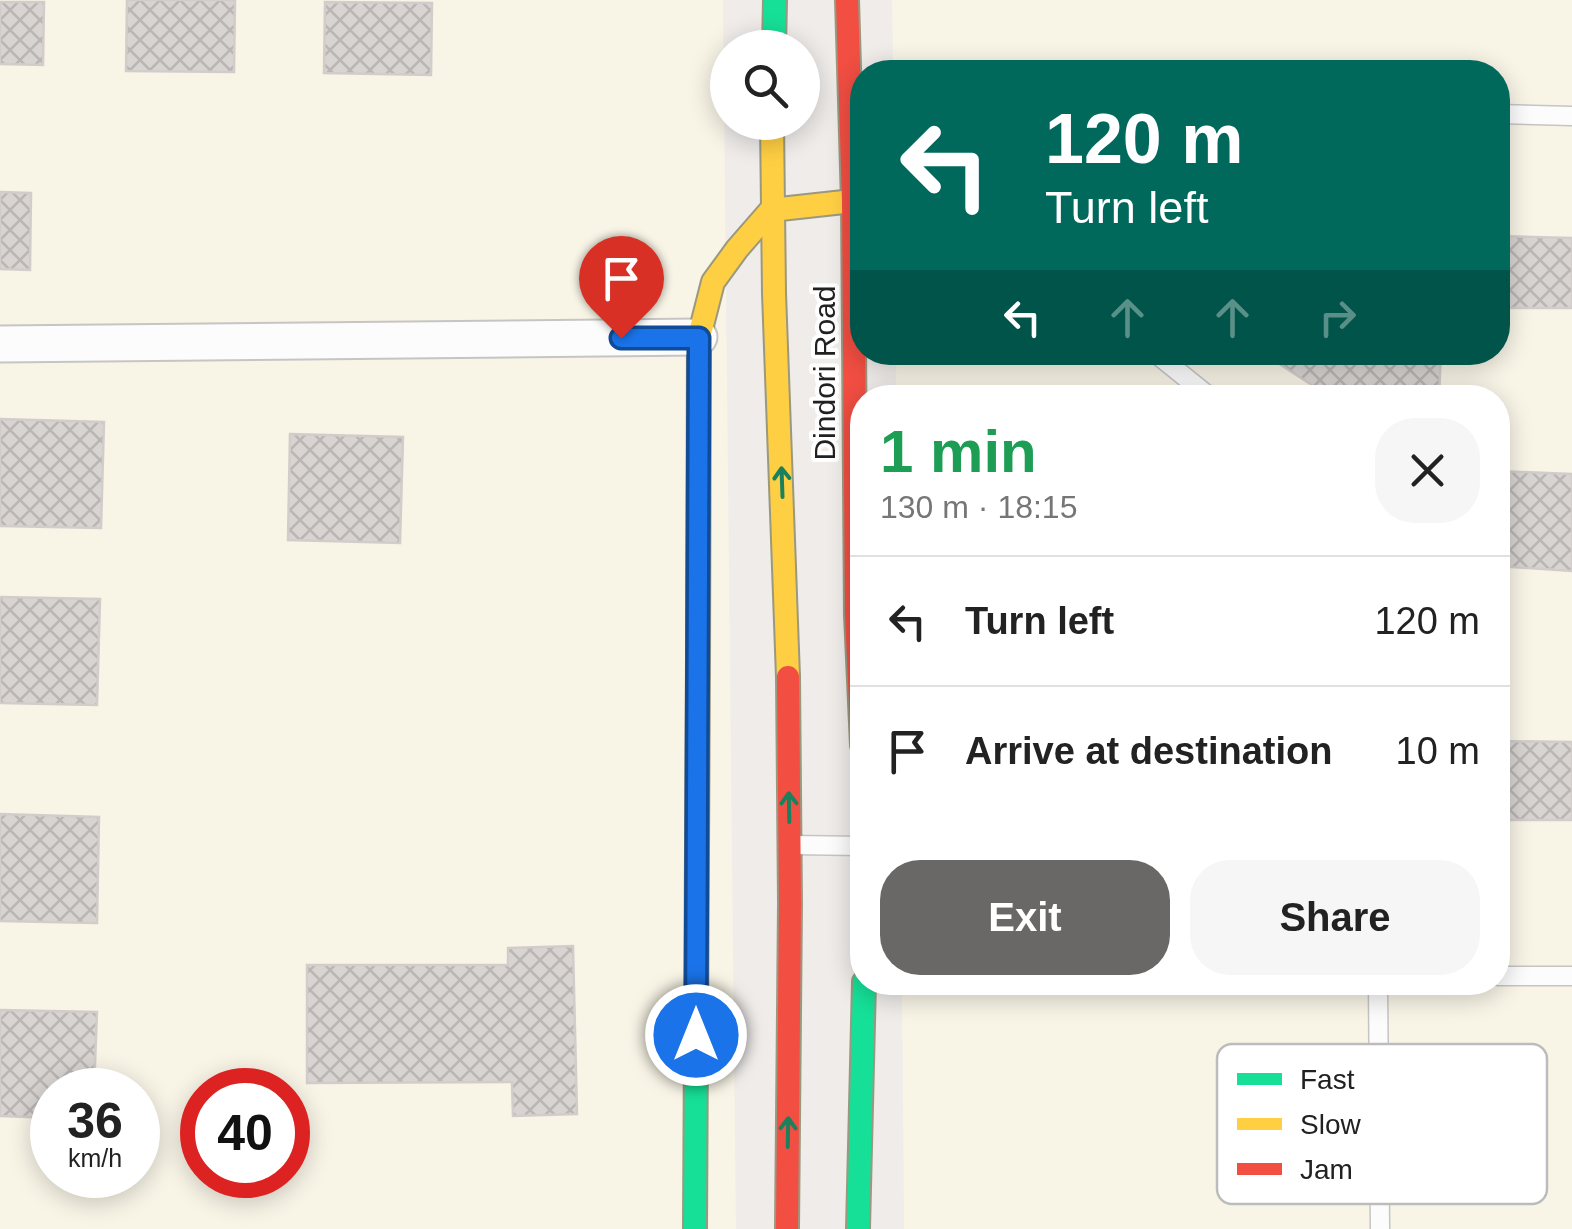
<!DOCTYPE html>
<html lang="en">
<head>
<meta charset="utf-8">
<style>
  body { margin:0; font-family:Arial,sans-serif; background:#f6f6f6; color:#222; height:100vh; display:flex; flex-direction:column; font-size:38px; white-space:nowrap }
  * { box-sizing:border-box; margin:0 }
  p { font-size:32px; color:#767676 }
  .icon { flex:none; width:55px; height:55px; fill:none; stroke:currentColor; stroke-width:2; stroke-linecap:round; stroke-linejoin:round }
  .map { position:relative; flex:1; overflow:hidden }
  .side { position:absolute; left:850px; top:385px; width:660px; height:610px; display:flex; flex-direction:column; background:#fff; border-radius:40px; box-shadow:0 5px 25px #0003 }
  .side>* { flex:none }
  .banner { position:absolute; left:850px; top:60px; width:660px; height:305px; border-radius:40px; box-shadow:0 5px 25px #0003; background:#00695c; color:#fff; overflow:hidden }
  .buttons { position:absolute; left:710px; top:30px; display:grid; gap:20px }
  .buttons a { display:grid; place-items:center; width:110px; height:110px; border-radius:50%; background:#fff; box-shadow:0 5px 25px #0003; font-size:50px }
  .speed { position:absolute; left:30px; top:1068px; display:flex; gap:20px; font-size:50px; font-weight:700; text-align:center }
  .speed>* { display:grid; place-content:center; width:130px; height:130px; border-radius:50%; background:#fff; box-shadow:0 5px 25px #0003; line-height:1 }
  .speed small { font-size:25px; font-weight:400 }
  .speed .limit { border:15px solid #d22; background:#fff; color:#111 }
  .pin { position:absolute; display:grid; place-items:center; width:85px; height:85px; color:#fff; margin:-102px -42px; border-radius:50% 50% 50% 0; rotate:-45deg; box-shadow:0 0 10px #0007 }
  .pin .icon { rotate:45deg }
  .me { position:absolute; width:110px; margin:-55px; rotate:0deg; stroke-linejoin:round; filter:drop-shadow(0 0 8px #0008) }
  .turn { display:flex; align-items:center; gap:35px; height:210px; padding:0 30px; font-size:45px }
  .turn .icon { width:130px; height:130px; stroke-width:2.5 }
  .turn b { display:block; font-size:70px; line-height:85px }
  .lanes { display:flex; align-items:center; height:95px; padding:0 30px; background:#0003; justify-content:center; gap:50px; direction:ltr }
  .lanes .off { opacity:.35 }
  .round { display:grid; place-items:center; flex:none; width:105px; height:105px; border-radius:40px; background:#f6f6f6 }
  .headline { display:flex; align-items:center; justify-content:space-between; height:170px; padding:0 30px }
  h1 { font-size:60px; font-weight:600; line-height:75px; color:#1e9e55 }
  .cta { display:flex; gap:20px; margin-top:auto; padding:20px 30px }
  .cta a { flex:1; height:115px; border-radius:40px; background:#696867; color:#fff; font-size:40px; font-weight:600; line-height:115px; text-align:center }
  .cta a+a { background:#f6f6f6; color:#222 }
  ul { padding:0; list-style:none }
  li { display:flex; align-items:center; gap:30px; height:130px; padding:0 30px; border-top:2px solid #e0e0e0 }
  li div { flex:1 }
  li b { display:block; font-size:38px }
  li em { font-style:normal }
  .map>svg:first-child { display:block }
</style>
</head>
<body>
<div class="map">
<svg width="1572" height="1229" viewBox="0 0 1572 1229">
  <defs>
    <pattern id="building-cross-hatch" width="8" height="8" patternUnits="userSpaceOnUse" patternTransform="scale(2.5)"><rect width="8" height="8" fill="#d8d4d2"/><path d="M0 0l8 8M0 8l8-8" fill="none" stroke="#b9b6b4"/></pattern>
  </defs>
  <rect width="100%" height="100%" fill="#efecea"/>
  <g fill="#f8f4e6" fill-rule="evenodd">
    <path d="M 0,0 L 723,0 L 736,1229 L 0,1229 ZM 52,1090 L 138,1090 L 138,1175 L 52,1175 ZM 202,1090 L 288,1090 L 288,1175 L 202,1175 Z"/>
    <polygon points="892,0 1572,0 1572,1229 904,1229 902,983 1498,982 1498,398 896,397 896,353 1498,352 1498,72 893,72"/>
  </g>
  <g fill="url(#building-cross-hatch)" stroke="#d2cdcb" stroke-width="2.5">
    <polygon points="127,0 235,0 234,72 126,71"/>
    <polygon points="0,2 44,2 43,65 0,64"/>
    <polygon points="325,2 432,3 431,75 324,73"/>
    <polygon points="0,192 31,193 30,270 0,269"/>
    <polygon points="1498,236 1572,238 1572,308 1498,308"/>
    <polygon points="1261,352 1441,352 1439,398 1332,398"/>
    <polygon points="0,419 104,422 101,528 0,526"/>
    <polygon points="290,434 403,437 400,543 288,540"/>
    <polygon points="1498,471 1572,474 1572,571 1498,566"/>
    <polygon points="0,597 100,599 97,705 0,703"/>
    <polygon points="1498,741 1572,742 1572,820 1498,820"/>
    <polygon points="0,814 99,817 97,923 0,921"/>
    <polygon points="573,946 577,1114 513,1116 512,1082 307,1083 307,965 508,965 508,948"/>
    <polygon points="0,1010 97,1012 94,1090 52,1090 52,1118 0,1116"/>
  </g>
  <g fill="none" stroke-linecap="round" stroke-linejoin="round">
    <g stroke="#c6c5c4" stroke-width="21">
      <g id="lane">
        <polyline points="1498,114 1572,116"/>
        <polyline points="1154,352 1211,398"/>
        <polyline points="793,845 862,846"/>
        <polyline points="1498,976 1572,976"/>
        <polyline points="1378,982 1380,1229"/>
      </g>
    </g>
    <g stroke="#c6c5c4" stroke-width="39">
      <polyline id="street" points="0,344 699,337"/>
    </g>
    <g stroke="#9b9880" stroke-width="26">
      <g id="fast">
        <polyline points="774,48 775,0"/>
        <polyline points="695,1229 698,658"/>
        <polyline points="858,1229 864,982"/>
      </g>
    </g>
    <g stroke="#9b9880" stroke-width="26">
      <g id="slow">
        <polyline points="772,122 774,293 788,677"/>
        <polyline points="698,658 699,337 713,282 737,249 771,210 853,201"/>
      </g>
    </g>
    <g stroke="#9b9880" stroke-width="26">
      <g id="jam">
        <polyline points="847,0 853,201 856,615 862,745"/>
        <polyline points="787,1229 790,903 788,677"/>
      </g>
    </g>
    <use href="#lane" stroke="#fdfcfc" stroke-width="18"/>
    <use href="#street" stroke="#fdfcfc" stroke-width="35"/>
    <use href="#fast" stroke="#16e098" stroke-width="22"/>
    <use href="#slow" stroke="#ffcf43" stroke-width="22"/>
    <use href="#jam" stroke="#f24e42" stroke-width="22"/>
  </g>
  <defs><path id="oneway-shaft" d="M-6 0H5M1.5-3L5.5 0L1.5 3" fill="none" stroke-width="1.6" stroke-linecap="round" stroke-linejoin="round" transform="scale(2.5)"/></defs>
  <g stroke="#1c805c">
    <use href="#oneway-shaft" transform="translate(782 482) rotate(-92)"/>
    <use href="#oneway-shaft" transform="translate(789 807) rotate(-91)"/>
    <use href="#oneway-shaft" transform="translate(788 1132) rotate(-89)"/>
  </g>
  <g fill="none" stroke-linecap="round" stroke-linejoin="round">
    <g stroke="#114b97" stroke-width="25">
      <polyline id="route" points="621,338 699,338 696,1035"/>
    </g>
    <use href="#route" stroke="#1a73e8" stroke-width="18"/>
  </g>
  <g text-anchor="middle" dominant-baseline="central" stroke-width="8" stroke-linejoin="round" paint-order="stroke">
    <g font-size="30" fill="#212121" stroke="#fff">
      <text transform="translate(824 373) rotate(-90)">Dindori Road</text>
    </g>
  </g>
  <rect x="1217" y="1044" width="330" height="160" rx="15" fill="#fff" stroke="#bcbcbc" stroke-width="2.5"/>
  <rect x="1237" y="1073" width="45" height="12" fill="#16e098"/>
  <rect x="1237" y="1118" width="45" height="12" fill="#ffcf43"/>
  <rect x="1237" y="1163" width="45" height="12" fill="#f24e42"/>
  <g font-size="28" fill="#212121">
    <text x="1300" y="1089">Fast</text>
    <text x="1300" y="1134">Slow</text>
    <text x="1300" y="1179">Jam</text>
  </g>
</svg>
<div class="buttons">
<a><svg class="icon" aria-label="search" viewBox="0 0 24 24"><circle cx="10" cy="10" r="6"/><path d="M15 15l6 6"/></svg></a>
</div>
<div class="speed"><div>36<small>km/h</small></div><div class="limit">40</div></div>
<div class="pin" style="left:621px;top:338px;background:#d93025"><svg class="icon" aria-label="arrive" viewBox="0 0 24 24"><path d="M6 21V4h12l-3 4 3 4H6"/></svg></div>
<svg class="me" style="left:696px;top:1035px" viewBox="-20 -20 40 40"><circle r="17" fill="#1a73e8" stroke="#fff" stroke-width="3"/><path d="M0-11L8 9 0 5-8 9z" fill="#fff"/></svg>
<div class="banner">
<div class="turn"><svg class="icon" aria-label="left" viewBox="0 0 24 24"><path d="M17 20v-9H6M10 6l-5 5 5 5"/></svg><div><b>120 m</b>Turn left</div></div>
<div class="lanes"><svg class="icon" aria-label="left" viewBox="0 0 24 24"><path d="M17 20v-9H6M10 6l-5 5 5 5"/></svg><svg class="icon off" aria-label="ahead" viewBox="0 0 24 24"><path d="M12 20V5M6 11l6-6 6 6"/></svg><svg class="icon off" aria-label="ahead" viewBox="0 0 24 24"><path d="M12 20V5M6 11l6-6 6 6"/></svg><svg class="icon off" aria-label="right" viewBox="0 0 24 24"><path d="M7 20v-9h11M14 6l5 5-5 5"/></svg></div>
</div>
<section class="side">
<div class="headline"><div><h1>1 min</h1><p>130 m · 18:15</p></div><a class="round"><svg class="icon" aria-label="close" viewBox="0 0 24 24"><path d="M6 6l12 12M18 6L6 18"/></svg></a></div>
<ul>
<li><svg class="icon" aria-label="left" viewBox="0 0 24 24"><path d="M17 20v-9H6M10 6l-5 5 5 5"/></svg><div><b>Turn left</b></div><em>120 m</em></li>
<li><svg class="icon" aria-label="arrive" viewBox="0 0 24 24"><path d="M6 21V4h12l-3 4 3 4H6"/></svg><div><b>Arrive at destination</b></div><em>10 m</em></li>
</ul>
<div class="cta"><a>Exit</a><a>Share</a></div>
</section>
</div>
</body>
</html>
